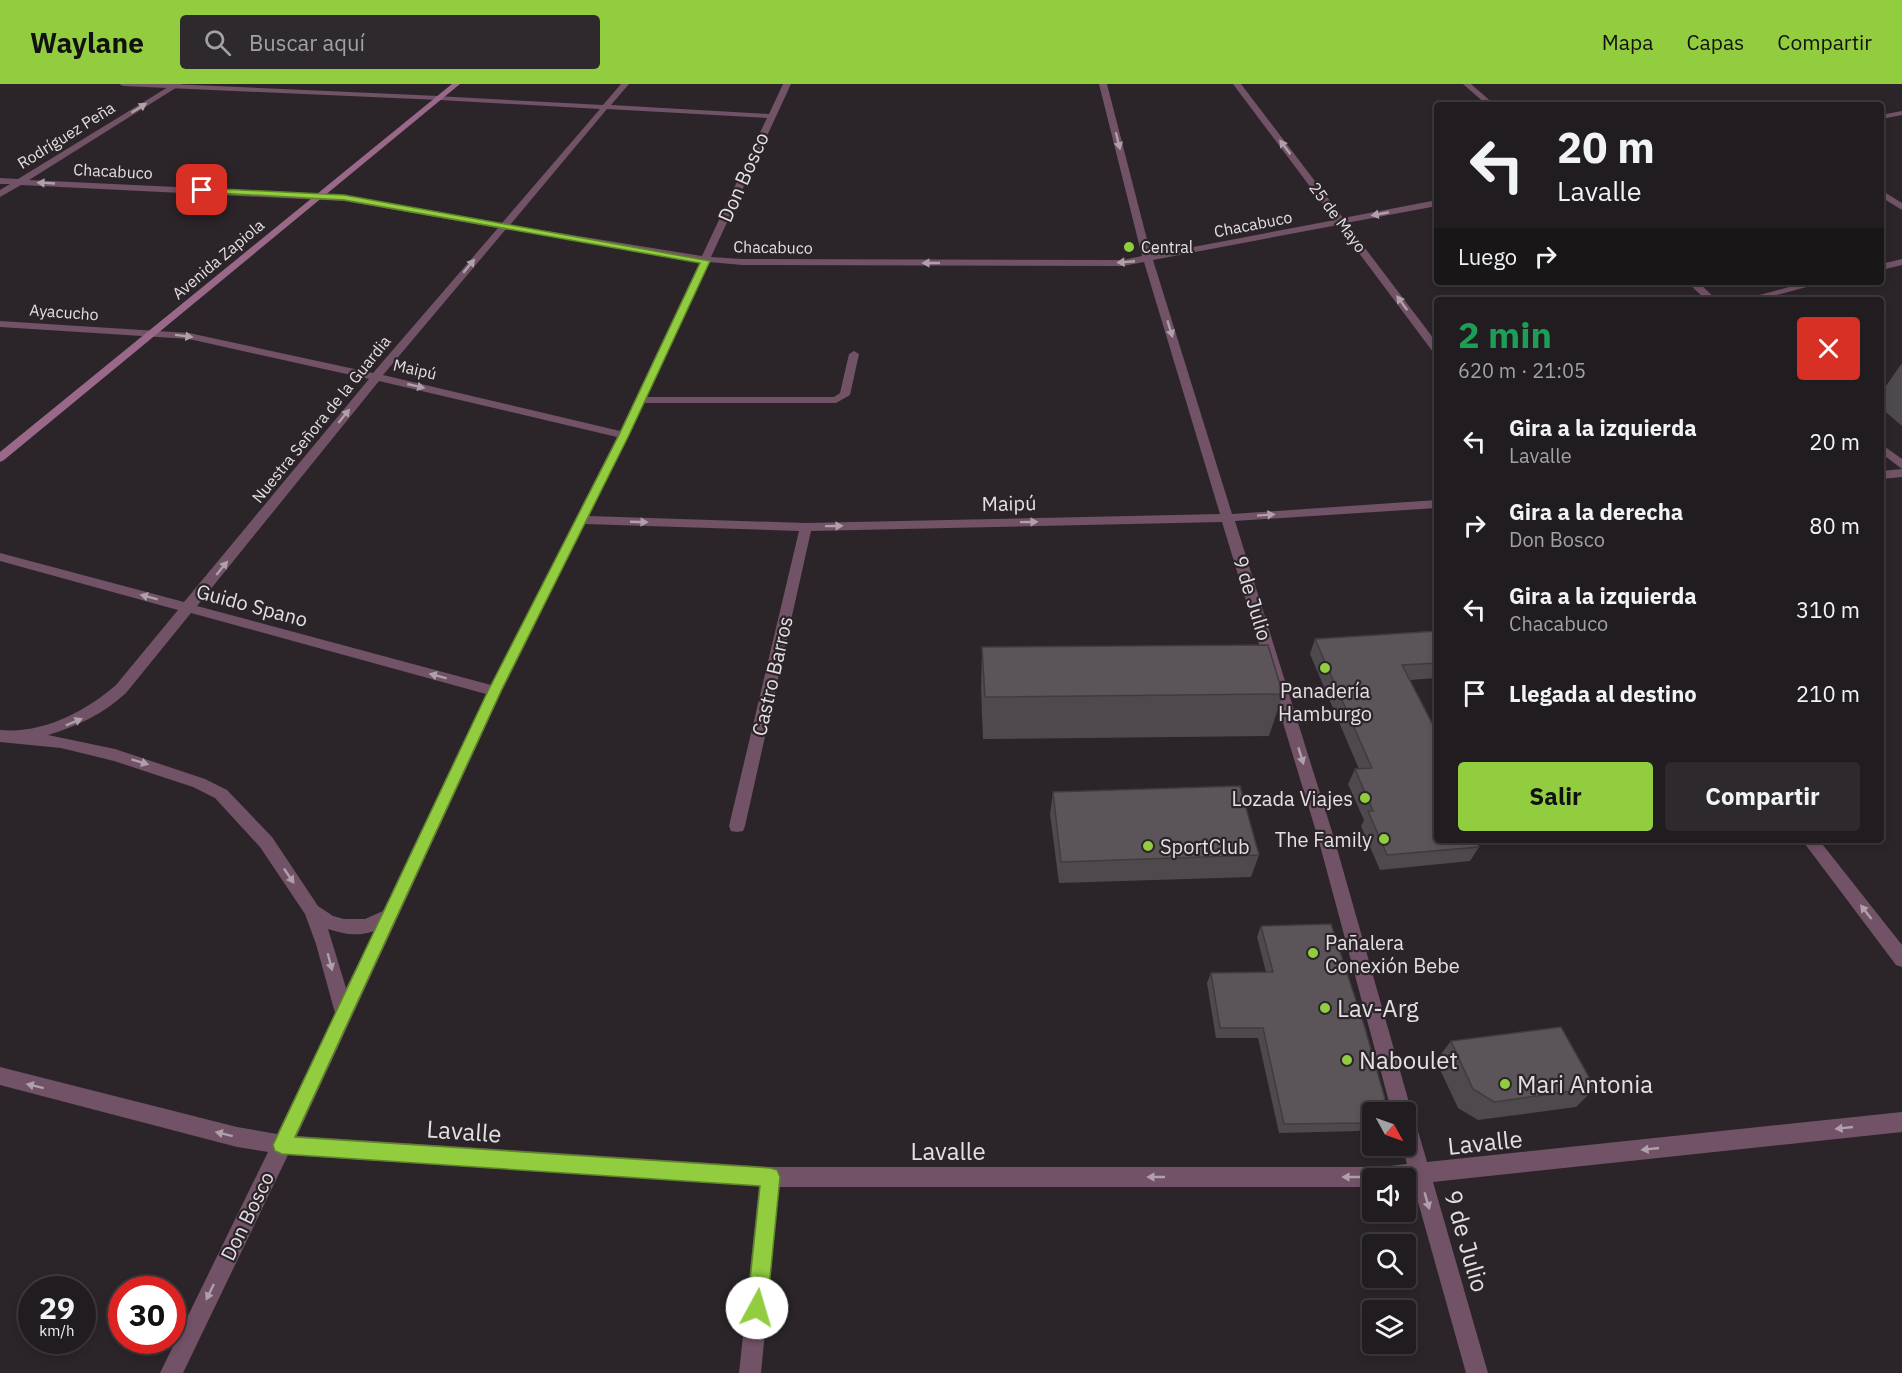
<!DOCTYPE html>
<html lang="es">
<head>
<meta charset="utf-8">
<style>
  body { margin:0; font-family:"IBM Plex Sans",sans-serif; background:#2d292c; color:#f1f3f6; height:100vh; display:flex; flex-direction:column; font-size:22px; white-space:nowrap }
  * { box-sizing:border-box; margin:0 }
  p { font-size:20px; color:#a2a1a4 }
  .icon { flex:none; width:33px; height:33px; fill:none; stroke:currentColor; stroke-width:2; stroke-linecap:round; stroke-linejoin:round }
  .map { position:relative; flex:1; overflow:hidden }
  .drawer { position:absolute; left:1434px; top:213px; width:450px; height:546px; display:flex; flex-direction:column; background:#201c1f; border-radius:6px; box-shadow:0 3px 9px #0003,0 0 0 2px #3d3a3d }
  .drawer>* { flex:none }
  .top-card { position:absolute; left:1434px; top:18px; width:450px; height:183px; border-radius:6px; box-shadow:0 3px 9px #0003,0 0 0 2px #3d3a3d; background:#201c1f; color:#f1f3f6; overflow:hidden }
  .needle { width:39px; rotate:130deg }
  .fabs { position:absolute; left:1362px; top:1018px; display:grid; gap:12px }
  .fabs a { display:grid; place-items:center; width:54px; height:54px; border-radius:6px; background:#201c1f; box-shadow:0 3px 9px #0003,0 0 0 2px #3d3a3d; font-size:30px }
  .speed { position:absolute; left:18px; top:1192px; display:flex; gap:12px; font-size:30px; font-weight:700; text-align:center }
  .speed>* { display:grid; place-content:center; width:78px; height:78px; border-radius:50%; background:#201c1f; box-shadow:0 3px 9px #0003,0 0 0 2px #3d3a3d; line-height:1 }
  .speed small { font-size:15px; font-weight:400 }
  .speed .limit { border:9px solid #d22; background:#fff; color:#111 }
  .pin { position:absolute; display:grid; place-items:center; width:51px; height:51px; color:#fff; margin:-26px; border-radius:12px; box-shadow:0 3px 9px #0006 }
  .me { position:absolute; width:66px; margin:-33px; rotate:6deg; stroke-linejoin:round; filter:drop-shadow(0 0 4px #0008) }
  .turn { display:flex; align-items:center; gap:21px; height:126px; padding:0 24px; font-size:27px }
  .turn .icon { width:78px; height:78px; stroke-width:2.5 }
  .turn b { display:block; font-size:42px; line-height:51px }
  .then { display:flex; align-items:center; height:57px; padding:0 24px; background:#0003; gap:12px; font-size:22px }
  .round { display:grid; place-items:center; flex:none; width:63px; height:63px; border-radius:6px; background:#2d292c }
  .summary { display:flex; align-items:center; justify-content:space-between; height:102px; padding:0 24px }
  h1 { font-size:36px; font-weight:700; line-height:45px; color:#1e9e55 }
  .button { display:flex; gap:12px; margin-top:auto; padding:12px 24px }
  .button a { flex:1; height:69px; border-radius:6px; background:#91cd3f; color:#111; font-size:24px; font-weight:700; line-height:69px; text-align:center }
  .button a+a { background:#2d292c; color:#f1f3f6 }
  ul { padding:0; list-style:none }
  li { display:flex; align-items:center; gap:18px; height:84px; padding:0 24px }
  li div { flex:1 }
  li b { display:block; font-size:22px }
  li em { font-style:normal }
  header { display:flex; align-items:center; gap:36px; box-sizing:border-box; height:84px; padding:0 30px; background:#91cd3f; color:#111 }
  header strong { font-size:28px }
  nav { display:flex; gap:33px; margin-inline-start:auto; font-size:21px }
  .search { width:420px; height:54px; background:#2d292c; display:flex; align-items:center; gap:15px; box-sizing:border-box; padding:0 21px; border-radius:6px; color:#a2a1a4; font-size:22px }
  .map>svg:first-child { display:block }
</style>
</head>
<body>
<header>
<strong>Waylane</strong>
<div class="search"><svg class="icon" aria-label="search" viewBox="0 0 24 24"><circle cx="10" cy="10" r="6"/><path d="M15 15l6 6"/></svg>Buscar aquí</div>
<nav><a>Mapa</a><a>Capas</a><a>Compartir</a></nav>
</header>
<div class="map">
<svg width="1902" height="1289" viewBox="0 0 1902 1289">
  <rect width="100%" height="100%" fill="#2b2529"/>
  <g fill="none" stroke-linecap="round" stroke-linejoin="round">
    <g fill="#715266" fill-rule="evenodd">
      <path d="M 173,0 L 182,0 L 29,96 L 344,111 L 502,139 L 600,25 L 439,16 L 436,12 L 603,21 L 621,0 L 629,0 L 611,21 L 769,30 L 783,0 L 791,0 L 711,173 L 742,175 L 1123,176 L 1142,172 L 1099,0 L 1107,0 L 1151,171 L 1335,136 L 1233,0 L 1241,0 L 1343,134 L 1437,116 L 1437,122 L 1346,139 L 1437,259 L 1437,269 L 1433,268 L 1338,141 L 1153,176 L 1232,430 L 1437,416 L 1437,424 L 1235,437 L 1334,754 L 1412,1029 L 1411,1032 L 1416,1040 L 1427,1078 L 1902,1028 L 1902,1048 L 1433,1098 L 1488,1289 L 1466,1289 L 1413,1100 L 1406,1101 L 1406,1095 L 1372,1095 L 1372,1103 L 779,1103 L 761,1289 L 739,1289 L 759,1102 L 288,1071 L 183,1289 L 160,1289 L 268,1068 L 237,1063 L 0,1001 L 0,983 L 237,1043 L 277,1050 L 335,929 L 316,860 L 305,830 L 260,763 L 215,714 L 193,703 L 114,677 L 61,664 L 0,658 L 0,646 C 42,650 85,628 116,601 L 178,526 L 0,477 L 0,469 L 184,518 L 369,295 L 189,255 L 0,243 L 0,237 L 189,249 L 373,289 L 498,144 L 344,117 L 21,101 L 0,113 L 0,106 L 10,100 L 0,100 L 0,94 L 18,95 ZM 607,25 L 767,34 L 702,172 L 510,141 ZM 506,145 L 700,178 L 620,347 L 383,291 ZM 709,178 L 742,181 L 1123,182 L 1144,178 L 1220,430 L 806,439 L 589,432 L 644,319 L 836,319 L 850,311 L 859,270 L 854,267 L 849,270 L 840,309 L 834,313 L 647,313 ZM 379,297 L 617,353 L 491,601 L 197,522 ZM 1222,438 L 1318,754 L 1392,1029 L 1406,1029 L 1406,1062 L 1402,1062 L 1407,1080 L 1381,1083 L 770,1083 L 297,1052 L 502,607 L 585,440 L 799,447 L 729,742 L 731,747 L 737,748 L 743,747 L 745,742 L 811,447 ZM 191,529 L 486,610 L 383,827 L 365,835 L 344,835 L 333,832 L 318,822 L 272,753 L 227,706 L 205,695 L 115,665 L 48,651 C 78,642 103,630 126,609 ZM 328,845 C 343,850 358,853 374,847 L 346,904 Z"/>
      <polygon points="1902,27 1902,31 1881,35 1881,31"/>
      <polygon points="1881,106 1902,119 1902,126 1881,113"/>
      <polygon points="1902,175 1902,181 1881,186 1881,180"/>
      <polygon points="1808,198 1825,198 1758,216 1741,216"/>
      <polygon points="1902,385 1902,393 1881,395 1881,387"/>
      <polygon points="1802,756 1819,756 1902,861 1902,883 1896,881"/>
    </g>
    <g fill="#715266" fill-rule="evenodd">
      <polygon points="119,0 172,0 439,12 443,14 439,16 123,2"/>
      <polygon points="1463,0 1471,0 1495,21 1487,21"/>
      <polygon points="1687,198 1698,198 1717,216 1706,216"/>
      <polygon points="1881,360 1902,375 1902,385 1881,369"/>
    </g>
    <polygon fill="#9a698a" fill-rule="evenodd" points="452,0 460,0 4,376 0,378 0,368"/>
  </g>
  <g fill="#4e494d">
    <polygon points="1902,279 1902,342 1881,324 1881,309"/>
    <polygon points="1437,547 1437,594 1410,596 1437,756 1479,763 1470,777 1380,786 1361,742 1364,736 1348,700 1355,685 1359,685 1310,570 1315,555"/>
    <polygon points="982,563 1283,610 1269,652 983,655 981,605"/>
    <polygon points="1053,708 1259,771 1251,793 1059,799 1050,730"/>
    <polygon points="1261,842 1385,1015 1375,1029 1372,1029 1359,1047 1279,1049 1258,954 1216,954 1207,899 1211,889 1266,888 1257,853"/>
    <polygon points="1451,957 1595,1004 1576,1023 1478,1036 1458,1024 1436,977"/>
  </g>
  <g fill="#5b5559" stroke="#403c3e" stroke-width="1.5">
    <polygon points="1437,547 1437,579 1402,581 1437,649 1437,756 1476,756 1479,763 1387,771 1368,727 1373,727 1355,685 1372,684 1315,555"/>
    <polygon points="1268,561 1283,610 985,613 982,563"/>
    <polygon points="1240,702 1259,771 1061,778 1053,708"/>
    <polygon points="1331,840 1365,944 1385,1015 1365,1039 1284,1040 1263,944 1220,944 1211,889 1273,888 1261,842"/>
    <polygon points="1561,943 1595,1004 1494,1018 1473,1005 1451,957"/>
  </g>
  <defs><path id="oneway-solid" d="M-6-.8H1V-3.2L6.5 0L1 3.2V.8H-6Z" transform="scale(1.5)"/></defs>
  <g fill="#b0a0aa">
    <use href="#oneway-solid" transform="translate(139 24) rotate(-32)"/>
    <use href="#oneway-solid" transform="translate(1118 57) rotate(76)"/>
    <use href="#oneway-solid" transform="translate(1285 63) rotate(-127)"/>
    <use href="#oneway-solid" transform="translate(46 99) rotate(-177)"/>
    <use href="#oneway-solid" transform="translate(1380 130) rotate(169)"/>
    <use href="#oneway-solid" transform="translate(1126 178) rotate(175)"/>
    <use href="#oneway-solid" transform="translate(931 179) rotate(-180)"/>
    <use href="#oneway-solid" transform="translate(469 182) rotate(-50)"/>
    <use href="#oneway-solid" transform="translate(1402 219) rotate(-126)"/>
    <use href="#oneway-solid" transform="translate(1170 245) rotate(73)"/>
    <use href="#oneway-solid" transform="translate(184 252) rotate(7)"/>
    <use href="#oneway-solid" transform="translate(416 302) rotate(13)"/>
    <use href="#oneway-solid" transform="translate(344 332) rotate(-51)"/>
    <use href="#oneway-solid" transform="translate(1266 431) rotate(-4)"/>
    <use href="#oneway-solid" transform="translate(639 438) rotate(2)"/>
    <use href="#oneway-solid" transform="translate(1029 438) rotate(-1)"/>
    <use href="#oneway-solid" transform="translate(834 442) rotate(-1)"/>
    <use href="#oneway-solid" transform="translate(222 484) rotate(-51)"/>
    <use href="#oneway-solid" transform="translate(149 513) rotate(-165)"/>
    <use href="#oneway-solid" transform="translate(438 592) rotate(-165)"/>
    <use href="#oneway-solid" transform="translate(74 638) rotate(-23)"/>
    <use href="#oneway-solid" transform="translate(1301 672) rotate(73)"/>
    <use href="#oneway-solid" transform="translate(140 678) rotate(17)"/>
    <use href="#oneway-solid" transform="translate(289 792) rotate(56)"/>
    <use href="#oneway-solid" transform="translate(1866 828) rotate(-128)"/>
    <use href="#oneway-solid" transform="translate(330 878) rotate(75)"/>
    <use href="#oneway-solid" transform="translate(35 1002) rotate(-166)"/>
    <use href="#oneway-solid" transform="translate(1844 1044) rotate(174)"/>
    <use href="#oneway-solid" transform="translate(224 1050) rotate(-166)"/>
    <use href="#oneway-solid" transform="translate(1650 1065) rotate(174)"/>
    <use href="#oneway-solid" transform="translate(1156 1093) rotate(180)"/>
    <use href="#oneway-solid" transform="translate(1351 1093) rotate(180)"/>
    <use href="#oneway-solid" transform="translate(1427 1117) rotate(74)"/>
    <use href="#oneway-solid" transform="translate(210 1208) rotate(116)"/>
  </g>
  <polygon fill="#91cd3f" stroke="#5e8529" stroke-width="1.5" points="202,104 344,111 710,177 629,351 501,607 295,1053 770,1084 777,1086 780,1093 767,1224 764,1231 757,1234 750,1231 747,1224 760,1102 282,1070 275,1067 273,1061 488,607 619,351 700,179 344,116 199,108 198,106"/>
  <g fill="#91cd3f" stroke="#2b2529" stroke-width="2">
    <circle cx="1129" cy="163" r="6"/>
    <circle cx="1325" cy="584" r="6"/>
    <circle cx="1365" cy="714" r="6"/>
    <circle cx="1384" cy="755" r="6"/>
    <circle cx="1148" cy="762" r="6"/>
    <circle cx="1313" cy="869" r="6"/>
    <circle cx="1325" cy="924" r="6"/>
    <circle cx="1347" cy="976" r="6"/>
    <circle cx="1505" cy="1000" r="6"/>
  </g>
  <g text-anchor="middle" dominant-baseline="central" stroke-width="4.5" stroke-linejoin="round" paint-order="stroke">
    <g font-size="16" fill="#e3dfe2" stroke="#2b2529">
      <text transform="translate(66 51) rotate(-32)">Rodríguez Peña</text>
      <text transform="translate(113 87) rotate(3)">Chacabuco</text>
      <text transform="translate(1338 133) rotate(53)">25 de Mayo</text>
      <text transform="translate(1253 140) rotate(-11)">Chacabuco</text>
      <text transform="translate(773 163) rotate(1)">Chacabuco</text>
      <text transform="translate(218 175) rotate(-40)">Avenida Zapiola</text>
      <text transform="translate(64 228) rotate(4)">Ayacucho</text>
      <text transform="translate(415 285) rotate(13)">Maipú</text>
      <text transform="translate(321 335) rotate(-51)">Nuestra Señora de la Guardia</text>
    </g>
    <g font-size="16" fill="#e3dfe2" stroke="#2b2529" text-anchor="start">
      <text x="1141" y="163">Central</text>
    </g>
    <g font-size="20" fill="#e3dfe2" stroke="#2b2529">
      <text transform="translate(743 93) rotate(-66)">Don Bosco</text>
      <text transform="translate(1009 419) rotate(-1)">Maipú</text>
      <text transform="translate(1253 514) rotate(73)">9 de Julio</text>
      <text transform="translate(252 521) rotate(15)">Guido Spano</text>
      <text transform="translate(772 592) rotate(-77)">Castro Barros</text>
      <text transform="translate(247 1132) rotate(-64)">Don Bosco</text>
    </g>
    <g font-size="20" fill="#e3dfe2" stroke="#2b2529" text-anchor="end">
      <text x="1325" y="606" text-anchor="middle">Panadería<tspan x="1325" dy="23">Hamburgo</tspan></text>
      <text x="1353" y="714">Lozada Viajes</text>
      <text x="1372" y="755">The Family</text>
      <text x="1160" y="762" text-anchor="start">SportClub</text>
      <text x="1325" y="858" text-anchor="start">Pañalera<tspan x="1325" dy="23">Conexión Bebe</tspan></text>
    </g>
    <g font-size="24" fill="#e3dfe2" stroke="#2b2529" text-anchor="start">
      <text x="1337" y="924">Lav-Arg</text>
      <text x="1359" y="976">Naboulet</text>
      <text x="1517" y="1000">Mari Antonia</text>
    </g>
    <g font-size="24" fill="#e3dfe2" stroke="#2b2529">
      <text transform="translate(464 1047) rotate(4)">Lavalle</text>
      <text transform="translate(1485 1058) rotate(-6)">Lavalle</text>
      <text x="948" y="1067">Lavalle</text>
      <text transform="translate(1467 1157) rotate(74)">9 de Julio</text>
    </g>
  </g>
</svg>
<div class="fabs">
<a><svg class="needle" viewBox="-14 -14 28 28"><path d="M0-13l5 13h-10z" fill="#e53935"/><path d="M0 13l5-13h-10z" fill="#a2a1a4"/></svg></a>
<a><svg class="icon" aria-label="sound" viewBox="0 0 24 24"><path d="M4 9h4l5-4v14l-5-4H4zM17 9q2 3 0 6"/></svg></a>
<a><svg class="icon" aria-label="search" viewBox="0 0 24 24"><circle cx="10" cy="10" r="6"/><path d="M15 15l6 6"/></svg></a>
<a><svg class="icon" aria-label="layers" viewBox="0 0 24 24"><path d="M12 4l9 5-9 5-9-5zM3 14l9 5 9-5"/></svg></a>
</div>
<div class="speed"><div>29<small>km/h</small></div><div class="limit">30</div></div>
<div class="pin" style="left:202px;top:106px;background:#d93025"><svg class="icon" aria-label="arrive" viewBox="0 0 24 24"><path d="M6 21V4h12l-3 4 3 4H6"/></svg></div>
<svg class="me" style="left:757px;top:1224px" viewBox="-20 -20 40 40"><circle r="19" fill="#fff"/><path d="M0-13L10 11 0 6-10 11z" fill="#91cd3f"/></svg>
<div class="top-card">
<div class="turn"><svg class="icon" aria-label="left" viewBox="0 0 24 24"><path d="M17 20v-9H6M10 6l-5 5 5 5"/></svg><div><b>20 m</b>Lavalle</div></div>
<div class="then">Luego<svg class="icon" aria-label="right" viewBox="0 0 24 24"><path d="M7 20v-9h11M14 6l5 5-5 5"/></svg></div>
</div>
<section class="drawer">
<div class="summary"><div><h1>2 min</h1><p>620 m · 21:05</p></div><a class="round" style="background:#d93025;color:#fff"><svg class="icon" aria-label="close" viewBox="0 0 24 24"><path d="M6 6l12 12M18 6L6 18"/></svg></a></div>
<ul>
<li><svg class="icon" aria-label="left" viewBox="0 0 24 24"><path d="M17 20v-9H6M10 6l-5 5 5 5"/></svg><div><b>Gira a la izquierda</b><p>Lavalle</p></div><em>20 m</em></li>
<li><svg class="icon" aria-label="right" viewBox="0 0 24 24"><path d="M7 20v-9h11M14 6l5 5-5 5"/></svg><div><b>Gira a la derecha</b><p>Don Bosco</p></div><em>80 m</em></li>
<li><svg class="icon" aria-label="left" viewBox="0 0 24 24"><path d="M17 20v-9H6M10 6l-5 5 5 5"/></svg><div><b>Gira a la izquierda</b><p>Chacabuco</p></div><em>310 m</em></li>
<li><svg class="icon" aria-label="arrive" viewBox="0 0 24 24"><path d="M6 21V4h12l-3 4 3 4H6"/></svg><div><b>Llegada al destino</b></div><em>210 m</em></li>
</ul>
<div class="button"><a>Salir</a><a>Compartir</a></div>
</section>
</div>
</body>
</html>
